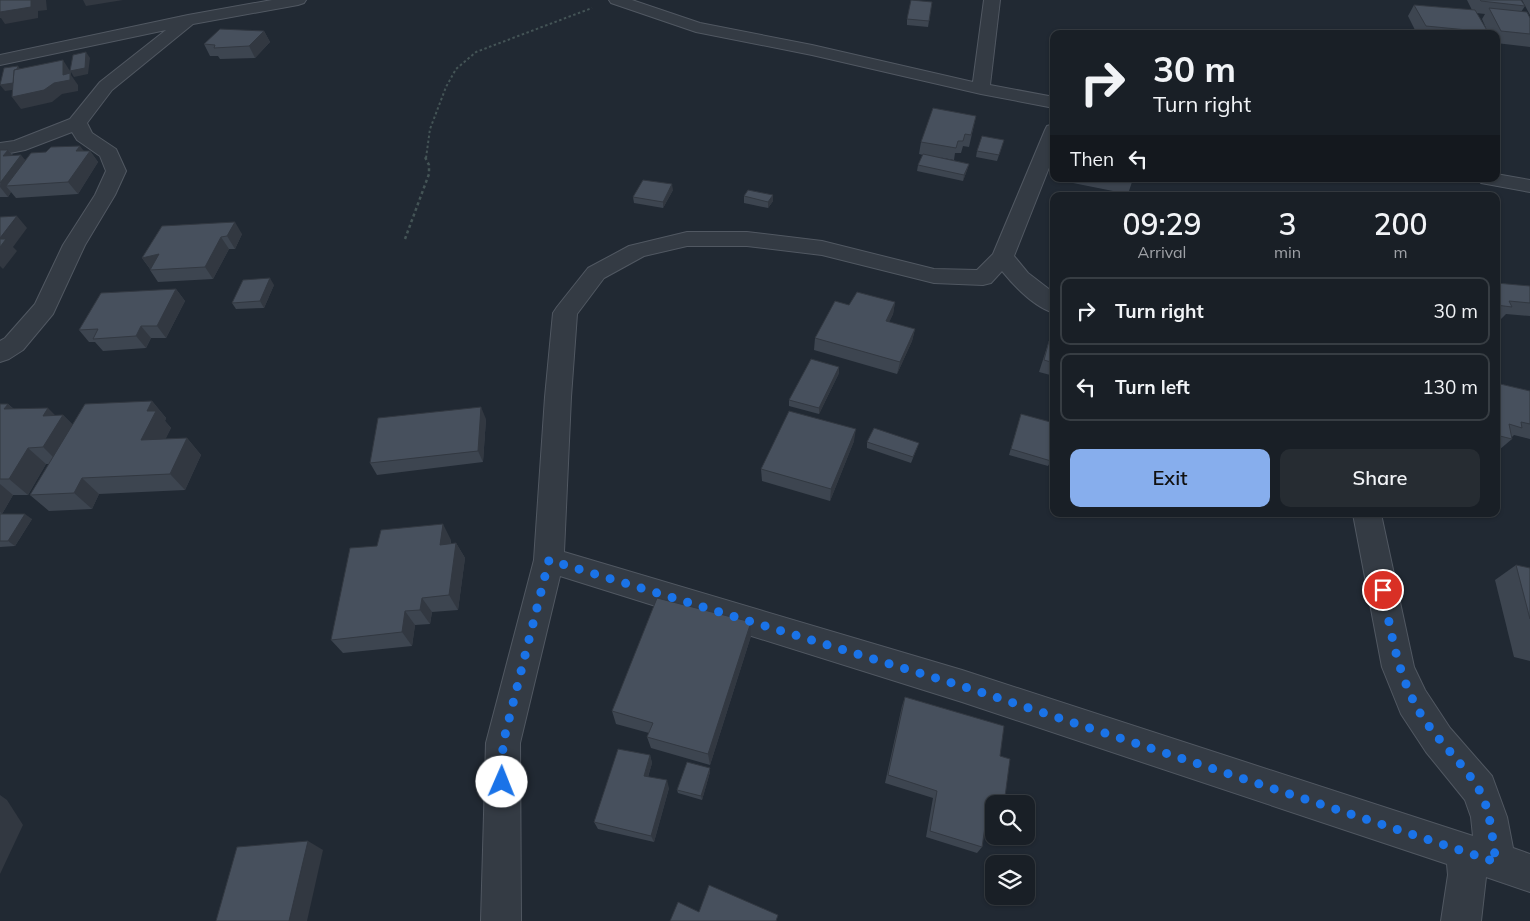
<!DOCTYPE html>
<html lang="en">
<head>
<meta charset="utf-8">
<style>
  body { margin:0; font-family:Mulish,sans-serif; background:#262c32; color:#f1f3f6; height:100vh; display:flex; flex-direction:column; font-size:19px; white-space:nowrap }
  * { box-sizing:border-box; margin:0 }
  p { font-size:16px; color:#9fa2a7 }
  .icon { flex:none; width:28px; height:28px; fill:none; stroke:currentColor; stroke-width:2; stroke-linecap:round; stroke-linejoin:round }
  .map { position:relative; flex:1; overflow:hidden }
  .sheet { position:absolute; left:1050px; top:192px; width:450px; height:325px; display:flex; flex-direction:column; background:#191f26; border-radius:10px; box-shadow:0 1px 4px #0004,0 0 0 1px #373d43 }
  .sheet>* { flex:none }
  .hud { position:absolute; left:1050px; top:30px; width:450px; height:152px; border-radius:10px; box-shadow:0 1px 4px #0004,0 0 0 1px #373d43; background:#191f26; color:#f1f3f6; overflow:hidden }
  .controls { position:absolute; left:985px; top:795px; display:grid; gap:10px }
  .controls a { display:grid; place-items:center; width:50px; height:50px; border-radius:10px; background:#191f26; box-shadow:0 1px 4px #0004,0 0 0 1px #373d43; font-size:25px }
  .pin { position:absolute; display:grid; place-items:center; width:42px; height:42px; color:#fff; margin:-21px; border:2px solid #fff; border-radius:50%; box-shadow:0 1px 5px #0007 }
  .me { position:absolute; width:55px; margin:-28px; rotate:1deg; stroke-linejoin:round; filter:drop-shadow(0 0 4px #0008) }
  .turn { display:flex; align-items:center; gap:18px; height:105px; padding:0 20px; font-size:22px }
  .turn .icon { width:65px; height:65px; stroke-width:2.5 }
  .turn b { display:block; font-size:35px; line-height:42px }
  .then { display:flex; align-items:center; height:48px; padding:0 20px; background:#0003; gap:10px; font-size:19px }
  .eta { display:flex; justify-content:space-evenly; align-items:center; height:85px; text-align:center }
  .eta b { font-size:30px; font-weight:600; line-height:35px }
  .action { display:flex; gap:10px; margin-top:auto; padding:10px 20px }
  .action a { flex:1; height:58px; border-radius:10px; background:#87aeed; color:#111; font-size:20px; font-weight:600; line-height:58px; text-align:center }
  .action a+a { background:#262c32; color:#f1f3f6 }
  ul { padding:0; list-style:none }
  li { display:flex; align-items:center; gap:15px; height:68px; margin:0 10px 8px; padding:0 10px; border:2px solid #373d43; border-radius:10px }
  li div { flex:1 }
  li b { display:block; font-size:19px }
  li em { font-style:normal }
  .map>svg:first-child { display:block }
</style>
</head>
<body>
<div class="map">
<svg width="1530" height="921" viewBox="0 0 1530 921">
  <rect width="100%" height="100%" fill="#212933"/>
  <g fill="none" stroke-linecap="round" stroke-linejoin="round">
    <g stroke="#515862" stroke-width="2">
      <g id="street">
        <polygon points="272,0 306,0 304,3 298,5 193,24 112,90 87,123 92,133 116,149 126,171 115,195 85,245 53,314 23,350 9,359 0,362 0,341 5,338 35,304 63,245 95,195 106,171 100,156 77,140 72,132 25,150 0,155 0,143 14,141 70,119 100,82 166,30 0,65 0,55 188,15"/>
        <polygon points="609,0 632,0 700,23 812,45 973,82 984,0 1000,0 990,85 1054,97 1054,108 981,94 812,55 696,32 611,3"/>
        <path d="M 1054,124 L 1054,155 L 1014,256 L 1028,273 L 1054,293 L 1054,313 C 1034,307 1015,287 1002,271 L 991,283 L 983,285 L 934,283 L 822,255 L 747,246 L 687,246 L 644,256 L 604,278 L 577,314 L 571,397 L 564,552 L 962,670 L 1473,836 L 1471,817 L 1465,800 L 1426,752 L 1401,714 L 1382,667 L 1353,514 L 1381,514 L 1414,667 L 1425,690 L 1450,728 L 1492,776 L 1507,817 L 1513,848 L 1530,854 L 1530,892 L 1486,877 L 1481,921 L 1441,921 L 1448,875 L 1447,864 L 962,702 L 560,576 L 520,743 L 521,921 L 481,921 L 486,743 L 534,560 L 545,397 L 553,313 L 557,307 L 588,268 L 629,246 L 687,232 L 747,232 L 822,241 L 934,269 L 977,270 L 993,254 L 1045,130 L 1047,126 Z"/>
        <polygon points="1496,174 1530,180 1530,192 1481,183 1478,179 1496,179"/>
      </g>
    </g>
    <polyline stroke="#445456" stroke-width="2" stroke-dasharray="2.5 2.5" stroke-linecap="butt" points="426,158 430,129 446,87 456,69 476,52 592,8"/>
    <polyline stroke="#445456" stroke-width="2.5" stroke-dasharray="3 3" stroke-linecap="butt" points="405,239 429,174 429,165 425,157"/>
    <use href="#street" fill="#343b44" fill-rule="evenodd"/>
  </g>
  <g fill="#3d4550" fill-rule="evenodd">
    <path d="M 1467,0 L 1521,0 L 1525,6 L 1521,12 L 1530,18 L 1530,47 L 1496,43 L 1496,34 L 1489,34 L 1488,32 L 1487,34 L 1417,34 L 1408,16 L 1414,5 L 1472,10 ZM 1476,13 L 1485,14 L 1482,19 L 1486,28 Z"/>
    <polygon points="1522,0 1530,0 1530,15"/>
    <polygon points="932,2 928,27 907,25 907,19"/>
    <polygon points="264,31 270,42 255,58 220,59 218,56 210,56 204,44"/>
    <polygon points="976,116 969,147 963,146 961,153 955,153 954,160 938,157 969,164 967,170 963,181 917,171 918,165 923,155 919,154 921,142"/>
    <polygon points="1002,146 997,161 976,157 977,151"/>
    <polygon points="0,150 8,150 13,155 25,160 83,151 90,151 98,162 78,194 16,198 11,192 8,197 0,197"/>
    <polygon points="1063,179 1133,179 1128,194 1063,181"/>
    <polygon points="673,190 663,208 634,203 633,197"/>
    <polygon points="773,195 773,201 768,208 744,203 744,196"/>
    <polygon points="162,226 242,234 235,249 229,249 213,279 158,282 150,270 150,269 142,258"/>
    <polygon points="1496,283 1530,286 1530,316 1506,314 1501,319 1496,318"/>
    <polygon points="274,285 264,308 236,309 232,303"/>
    <polygon points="176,289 185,301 166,338 151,338 146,348 103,351 95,342 89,342 79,330"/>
    <polygon points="895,302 893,314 889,322 915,329 912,341 897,374 814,350 815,338 849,305"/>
    <polygon points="1049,341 1054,343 1054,376 1039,372"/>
    <polygon points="839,373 819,414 789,406 789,400"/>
    <polygon points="1496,383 1530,391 1530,439 1514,435 1512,437 1512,439 1499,450 1496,450"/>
    <polygon points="1054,398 1054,449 1051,461 1048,466 1009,455 1021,414 1049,422"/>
    <polygon points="152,401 166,418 165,421 171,428 165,439 187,438 201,455 185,490 99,494 92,509 49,511 30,495 49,464 46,464 28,495 13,495 2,514 0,514 0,404 8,404 14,409 55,416 63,415 73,425"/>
    <polygon points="486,419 483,462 377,475 370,463"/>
    <polygon points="854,441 830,501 762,481 761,469"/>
    <polygon points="867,442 919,443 911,463 867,448"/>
    <polygon points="0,514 32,519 15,546 0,547"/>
    <polygon points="451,540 451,544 456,543 465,558 458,610 432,612 430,624 415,625 412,646 343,653 331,640"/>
    <polygon points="1516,565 1530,568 1530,661 1514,657 1495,580"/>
    <polygon points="751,636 710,765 651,748 647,737 649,733 616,724 612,711"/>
    <polygon points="905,697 994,804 994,831 985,828 982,847 977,853 926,837 933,798 885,783 902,706"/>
    <polygon points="650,755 652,763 648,777 669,788 654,842 598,829 594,822"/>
    <polygon points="710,768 710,772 702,800 678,793 677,790"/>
  </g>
  <g fill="#323841">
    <polygon points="31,0 46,0 47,10 38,11 38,18 5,24 1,18 0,18 0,10"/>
    <polygon points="83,0 123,0 86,6"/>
    <polygon points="264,31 270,42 255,58 249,46"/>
    <polygon points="86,52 90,58 88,74 74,77 71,72 71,75 78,85 78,91 62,94 52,102 21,109 12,97 63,60 70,71"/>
    <polygon points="18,66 22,72 19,89 5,91 0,85"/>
    <polygon points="80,146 87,155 90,151 98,162 78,194 68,182 76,151"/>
    <polygon points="8,150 17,161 21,155 31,167 6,186 11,192 8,197 0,187 3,156"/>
    <polygon points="969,164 967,170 963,181 964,175"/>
    <polygon points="672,184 673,190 663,208 663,202"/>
    <polygon points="773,195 773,201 768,208 768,202"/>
    <polygon points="17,216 27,228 13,247 17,251 3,269 0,266 0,238"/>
    <polygon points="235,222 242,234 235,249 227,236"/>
    <polygon points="221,237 229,249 213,279 205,267"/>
    <polygon points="159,254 151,270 142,258"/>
    <polygon points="270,278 274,285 264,308 260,301"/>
    <polygon points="176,289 185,301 166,338 157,326"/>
    <polygon points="895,302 893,314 884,333 886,321"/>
    <polygon points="141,326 151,338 146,348 136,336"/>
    <polygon points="915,329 912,341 897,374 900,362"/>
    <polygon points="839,367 839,373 819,414 819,408"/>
    <polygon points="152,401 166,418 165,421 171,428 157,457 141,440 147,411"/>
    <polygon points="8,404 26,420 4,409"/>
    <polygon points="481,407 486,419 483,462 478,451"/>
    <polygon points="48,408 60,420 63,415 80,432 60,464 43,447 43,416"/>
    <polygon points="856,429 854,441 830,501 831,489"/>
    <polygon points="187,438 201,455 185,490 170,474"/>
    <polygon points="28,448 46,464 28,495 9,479"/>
    <polygon points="82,478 99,494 92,509 74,493"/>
    <polygon points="0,484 13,495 2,514 0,512"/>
    <polygon points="25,514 32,519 15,546 8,541"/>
    <polygon points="443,524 451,540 448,560 440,545"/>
    <polygon points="456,543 465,558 458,610 449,595"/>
    <polygon points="422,598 432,612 430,624 420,610"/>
    <polygon points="405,611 415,625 412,646 402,632"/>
    <polygon points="751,622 751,636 710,765 708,754"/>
    <polygon points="650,755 652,763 646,783 644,776"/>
    <polygon points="710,768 710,772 702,800 701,796"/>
    <polygon points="667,780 669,788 654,842 651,836"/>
    <polygon points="0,795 7,800 23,825 0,874"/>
    <polygon points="308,841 323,850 307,921 289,921"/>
  </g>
  <g fill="#47505d" stroke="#323841">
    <polygon points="0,0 31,0 31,7 0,12"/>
    <polygon points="911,0 932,2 929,21 907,19"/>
    <polygon points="1480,0 1521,0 1525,6 1481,1"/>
    <polygon points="1414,5 1475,10 1488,32 1426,26"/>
    <polygon points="1489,8 1527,12 1530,18 1530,34 1501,31"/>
    <polygon points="220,29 264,31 249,46 214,48 215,45 204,44"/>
    <polygon points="86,52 85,68 70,71 73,55"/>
    <polygon points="63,60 63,75 70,73 70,80 54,83 44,90 12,97 14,70"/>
    <polygon points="18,66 17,69 14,70 13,83 0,85 4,68"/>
    <polygon points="933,108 976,116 971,135 965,134 963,141 958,141 956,148 921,142"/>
    <polygon points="982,136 1004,140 999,155 977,151"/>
    <polygon points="80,146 76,151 90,151 68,182 6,186 31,153 46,152 51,147"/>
    <polygon points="0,150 8,150 3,156 21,155 0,183"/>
    <polygon points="923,154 969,164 964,175 918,165"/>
    <polygon points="1116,179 1133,179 1133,182"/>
    <polygon points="643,180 672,184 663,202 633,197"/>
    <polygon points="748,190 773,195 768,202 744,196"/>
    <polygon points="17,216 0,238 0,217"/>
    <polygon points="235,222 227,236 221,237 205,267 150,270 159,254 142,258 162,226"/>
    <polygon points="0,239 6,239 0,247"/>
    <polygon points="270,278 260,301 232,303 243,280"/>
    <polygon points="1496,283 1530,286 1530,303 1509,301 1512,307 1496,305"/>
    <polygon points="176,289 157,326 141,326 136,336 93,339 98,329 79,330 101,293"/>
    <polygon points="857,292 895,302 886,321 915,329 900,362 815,338 835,301 849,305"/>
    <polygon points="1049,341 1054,343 1054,363 1044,360"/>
    <polygon points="811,359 839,367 819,408 789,400"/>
    <polygon points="1496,383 1530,391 1530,424 1521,422 1522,428 1509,424 1512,439 1496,435"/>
    <polygon points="152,401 147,411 156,411 141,440 187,438 170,474 82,478 74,493 30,495 85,404"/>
    <polygon points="0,404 8,404 4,409 48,408 43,416 63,415 43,447 28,448 9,479 0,479"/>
    <polygon points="481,407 478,451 370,463 378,418"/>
    <polygon points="789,411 856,429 831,489 761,469"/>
    <polygon points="1021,414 1054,423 1054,449 1051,461 1011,449"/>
    <polygon points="874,428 919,443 913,457 867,442"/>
    <polygon points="0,514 25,514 8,541 0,541"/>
    <polygon points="443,524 440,545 456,543 449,595 422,598 420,610 405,611 402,632 331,640 350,548 377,546 381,530"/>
    <polygon points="1516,565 1530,568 1530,619"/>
    <polygon points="657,598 751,622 708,754 647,737 653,723 612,711"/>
    <polygon points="905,697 1004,726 1000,756 1010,759 1004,804 994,804 994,822 986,820 982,847 930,831 937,791 888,775"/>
    <polygon points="618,749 650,755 644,776 667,780 651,836 594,822"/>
    <polygon points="687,762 710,768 701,796 677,790"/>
    <polygon points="308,841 289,921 216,921 237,847"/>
    <polygon points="709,885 778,915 776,921 670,921 678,902 699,912"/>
  </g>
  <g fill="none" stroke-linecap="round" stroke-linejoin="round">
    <path stroke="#1a73e8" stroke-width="9" stroke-dasharray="0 16.2" d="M 502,782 L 503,743 L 549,560 L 962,686 L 1496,862 C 1492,838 1491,809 1478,788 C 1459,757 1429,734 1413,700 C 1396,665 1390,628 1383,590"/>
  </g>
</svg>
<div class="controls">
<a><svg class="icon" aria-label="search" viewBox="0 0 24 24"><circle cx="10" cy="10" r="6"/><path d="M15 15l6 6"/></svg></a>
<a><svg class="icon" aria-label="layers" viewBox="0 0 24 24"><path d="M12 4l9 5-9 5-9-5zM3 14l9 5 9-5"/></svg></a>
</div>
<div class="pin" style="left:1383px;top:590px;background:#d93025"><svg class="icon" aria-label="arrive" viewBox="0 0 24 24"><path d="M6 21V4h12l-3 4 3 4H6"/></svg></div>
<svg class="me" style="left:502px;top:782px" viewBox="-20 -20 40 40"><circle r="19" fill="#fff"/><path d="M0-13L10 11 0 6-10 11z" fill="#1a73e8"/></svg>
<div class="hud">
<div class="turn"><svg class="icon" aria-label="right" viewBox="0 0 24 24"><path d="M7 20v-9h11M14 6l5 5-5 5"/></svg><div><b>30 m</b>Turn right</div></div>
<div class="then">Then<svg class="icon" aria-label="left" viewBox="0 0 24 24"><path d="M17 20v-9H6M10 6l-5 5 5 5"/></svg></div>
</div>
<section class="sheet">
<div class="eta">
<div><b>09:29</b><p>Arrival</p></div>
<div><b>3</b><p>min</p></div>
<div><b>200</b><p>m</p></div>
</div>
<ul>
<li><svg class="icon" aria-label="right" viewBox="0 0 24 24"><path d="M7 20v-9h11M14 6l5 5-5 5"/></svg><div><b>Turn right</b></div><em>30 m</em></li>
<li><svg class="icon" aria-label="left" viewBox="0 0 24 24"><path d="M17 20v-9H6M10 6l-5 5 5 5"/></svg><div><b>Turn left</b></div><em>130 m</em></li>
</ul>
<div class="action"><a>Exit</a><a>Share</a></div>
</section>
</div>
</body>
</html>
